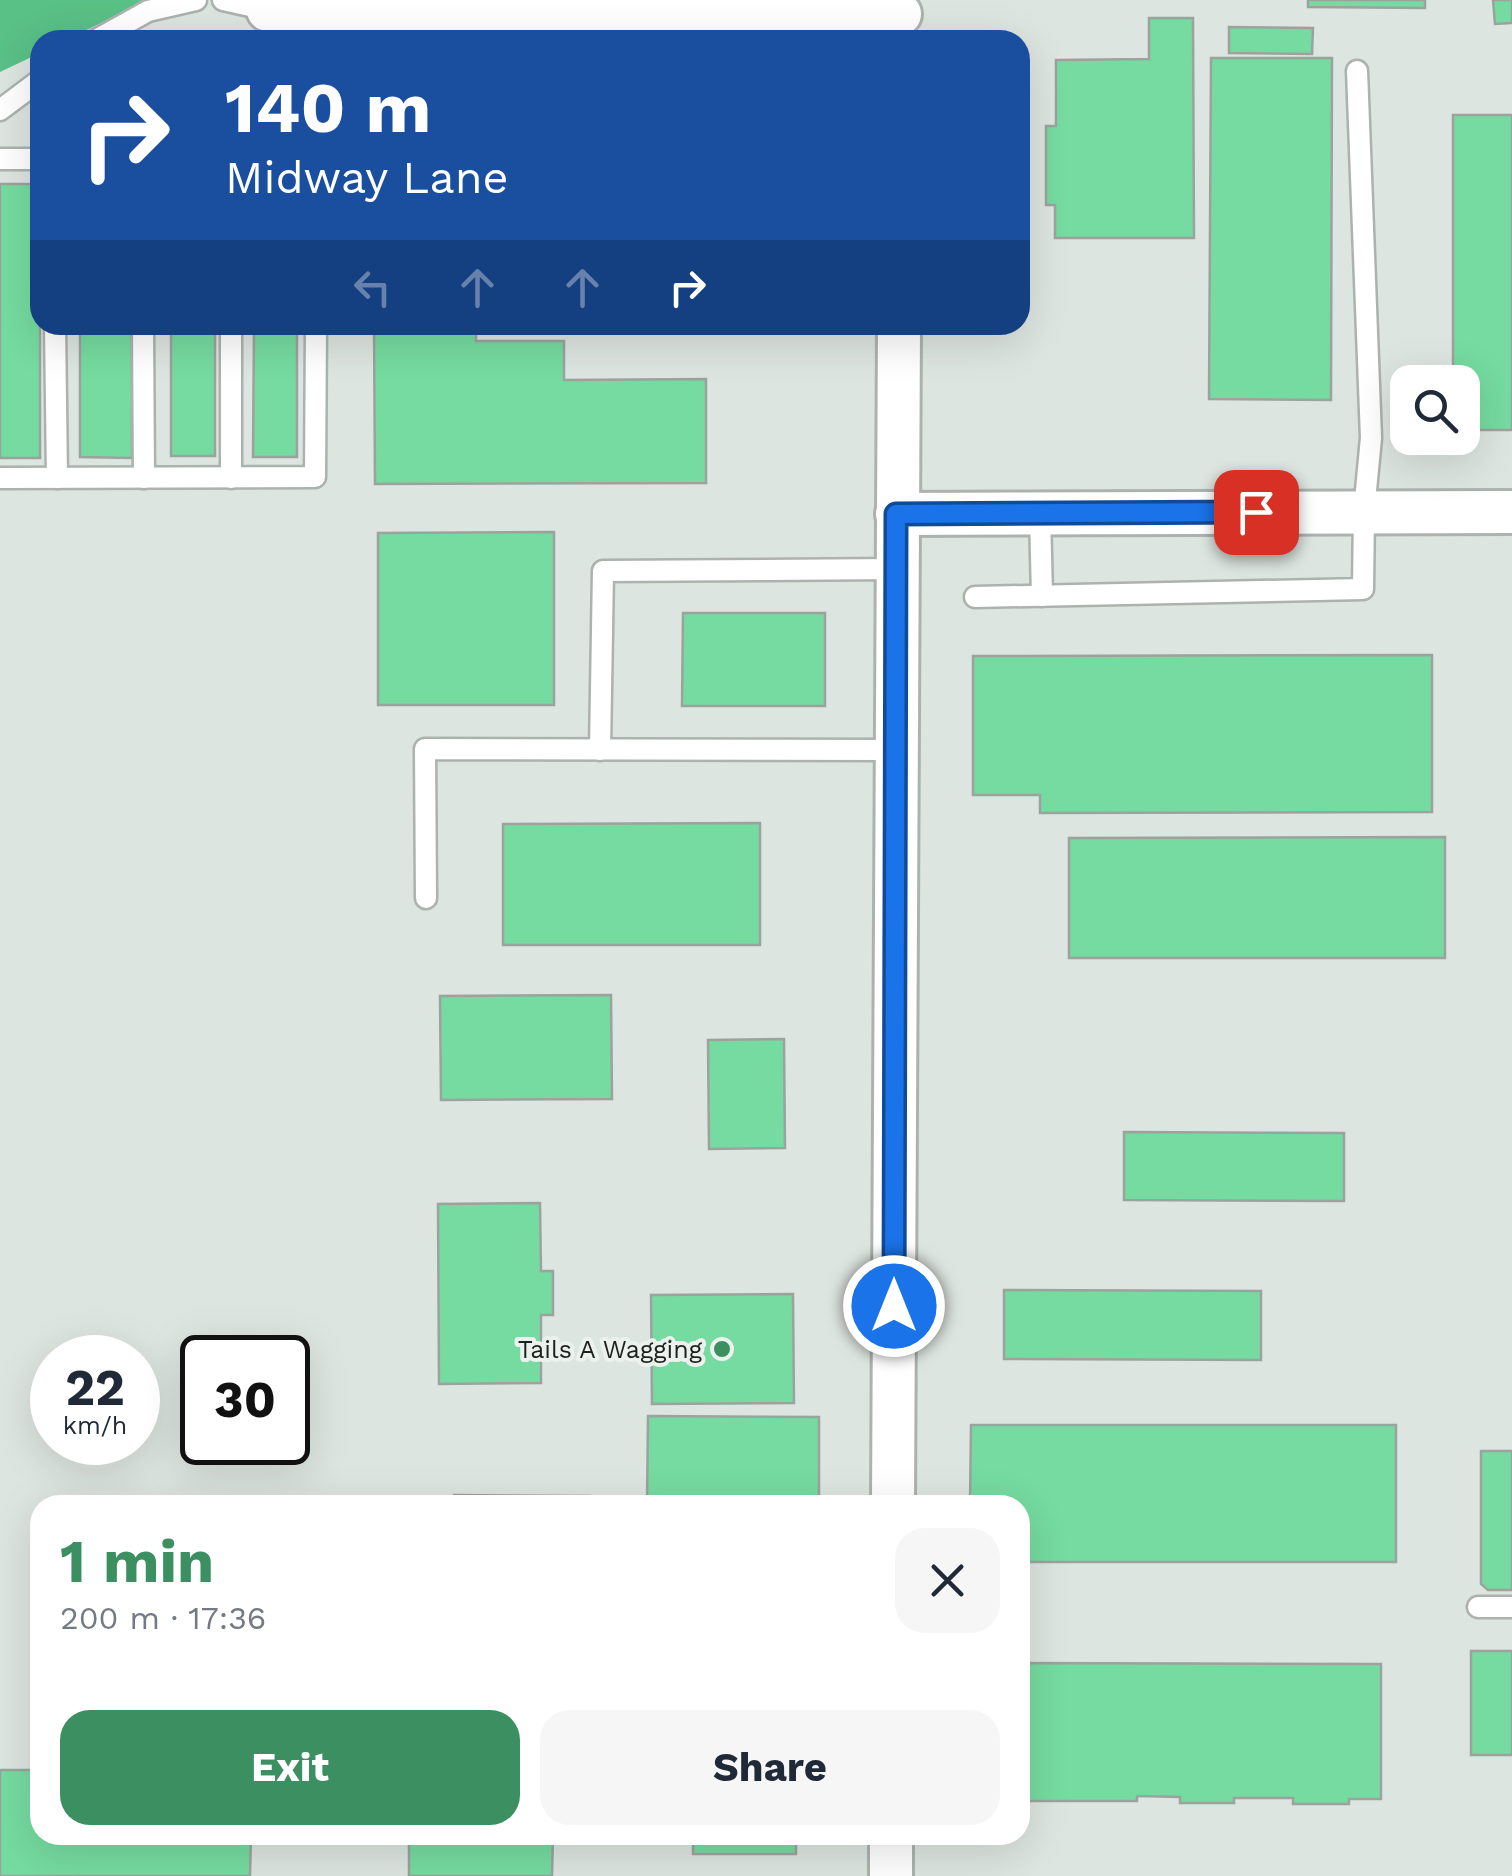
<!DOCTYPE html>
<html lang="en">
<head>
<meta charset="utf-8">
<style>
  body { margin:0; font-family:"Work Sans",sans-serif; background:#f6f6f7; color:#1f2937; height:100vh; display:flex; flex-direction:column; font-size:38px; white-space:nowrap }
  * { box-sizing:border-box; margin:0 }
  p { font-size:32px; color:#747a83 }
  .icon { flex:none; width:55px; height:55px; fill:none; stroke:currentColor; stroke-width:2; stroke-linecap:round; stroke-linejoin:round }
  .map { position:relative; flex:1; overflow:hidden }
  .side { position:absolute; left:30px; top:1495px; width:1000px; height:350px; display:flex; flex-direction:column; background:#fff; border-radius:30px; box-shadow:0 10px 40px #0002 }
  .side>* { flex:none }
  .guide { position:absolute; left:30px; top:30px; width:1000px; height:305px; border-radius:30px; box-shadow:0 10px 40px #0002; background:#1a4fa0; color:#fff; overflow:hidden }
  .fabs { position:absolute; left:1390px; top:365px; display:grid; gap:20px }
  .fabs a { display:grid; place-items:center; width:90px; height:90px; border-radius:20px; background:#fff; box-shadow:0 10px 40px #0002; font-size:50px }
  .speed { position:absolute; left:30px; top:1335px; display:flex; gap:20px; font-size:50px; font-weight:700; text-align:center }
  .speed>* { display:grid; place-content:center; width:130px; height:130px; border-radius:50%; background:#fff; box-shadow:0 10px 40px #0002; line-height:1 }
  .speed small { font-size:25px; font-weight:400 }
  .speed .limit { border:5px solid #111; border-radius:15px; background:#fff; color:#111 }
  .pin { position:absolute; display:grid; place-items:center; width:85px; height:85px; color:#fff; margin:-42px; border-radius:20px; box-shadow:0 5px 15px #0006 }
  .me { position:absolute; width:110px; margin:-55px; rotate:0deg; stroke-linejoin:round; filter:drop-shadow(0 0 8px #0008) }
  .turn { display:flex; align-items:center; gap:35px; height:210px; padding:0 30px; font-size:45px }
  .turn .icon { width:130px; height:130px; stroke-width:2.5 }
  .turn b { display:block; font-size:70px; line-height:85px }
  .lanes { display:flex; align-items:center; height:95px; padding:0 30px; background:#0003; justify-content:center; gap:50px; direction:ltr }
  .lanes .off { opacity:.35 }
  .round { display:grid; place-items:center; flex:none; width:105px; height:105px; border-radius:30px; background:#f6f6f7 }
  .summary { display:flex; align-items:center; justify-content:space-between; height:170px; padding:0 30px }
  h1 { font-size:60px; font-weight:700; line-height:75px; color:#3b8f61 }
  .button { display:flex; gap:20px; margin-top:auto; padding:20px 30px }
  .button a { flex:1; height:115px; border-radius:30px; background:#3b8f61; color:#fff; font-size:40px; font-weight:700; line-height:115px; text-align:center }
  .button a+a { background:#f6f6f7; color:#1f2937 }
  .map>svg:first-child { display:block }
</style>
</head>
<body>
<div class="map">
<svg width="1512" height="1876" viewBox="0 0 1512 1876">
  <rect width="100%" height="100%" fill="#dde5e0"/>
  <polygon fill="#59c086" points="0,0 148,0 66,40 40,40 40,53 0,72"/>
  <g fill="#75dba0" stroke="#9ca39e" stroke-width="2.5">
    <polygon points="1308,0 1425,0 1425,8 1308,7"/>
    <polygon points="1493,0 1512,0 1512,23 1495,24"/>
    <polygon points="1149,18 1193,18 1194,238 1055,238 1055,205 1046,205 1046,126 1056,126 1056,60 1149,59"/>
    <polygon points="1229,27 1313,28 1312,54 1229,53"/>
    <polygon points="1211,58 1332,58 1331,400 1209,399"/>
    <polygon points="1453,115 1512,115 1512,430 1462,430 1462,382 1453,382"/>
    <rect x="0" y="184" width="40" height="274"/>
    <polygon points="80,325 132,325 132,458 80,457"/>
    <rect x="171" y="325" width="44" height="131"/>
    <polygon points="254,325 297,325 297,457 253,457"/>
    <polygon points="374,325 476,325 476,341 564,341 564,380 706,379 706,483 375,484"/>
    <polygon points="554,532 554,705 378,705 378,533"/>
    <polygon points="683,613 825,613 825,706 682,706"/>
    <polygon points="1432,655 1432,812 1040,813 1040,795 973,795 973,656"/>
    <polygon points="760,823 760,945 503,945 503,824"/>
    <polygon points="1445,837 1445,958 1069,958 1069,838"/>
    <polygon points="611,995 612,1099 441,1100 440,996"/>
    <polygon points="784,1039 785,1148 709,1149 708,1040"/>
    <polygon points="1124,1132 1344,1133 1344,1201 1124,1200"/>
    <polygon points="540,1203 541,1271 553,1271 553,1315 541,1315 541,1383 439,1384 438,1204"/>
    <polygon points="1004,1290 1261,1291 1261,1360 1004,1359"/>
    <polygon points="793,1294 794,1403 652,1404 651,1295"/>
    <polygon points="648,1416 819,1417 819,1505 647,1505"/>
    <polygon points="971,1425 1396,1425 1396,1562 1020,1562 1020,1505 970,1505"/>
    <polygon points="1481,1451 1512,1451 1512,1590 1488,1590 1481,1584"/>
    <polygon points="454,1495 590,1496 590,1505 454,1505"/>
    <rect x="1471" y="1651" width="41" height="104"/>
    <polygon points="1020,1663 1381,1664 1381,1799 1349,1799 1349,1804 1293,1804 1293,1798 1234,1798 1234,1803 1180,1803 1180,1797 1137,1796 1137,1801 1020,1801"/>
    <polygon points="0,1770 40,1770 40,1835 251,1835 250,1876 0,1876"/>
    <polygon points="409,1835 553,1835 552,1876 409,1876"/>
    <rect x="693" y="1835" width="103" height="19"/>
  </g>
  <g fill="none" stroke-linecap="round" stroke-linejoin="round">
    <g stroke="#acb3af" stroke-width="25">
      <g id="service">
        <polyline points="223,0 268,10"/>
        <polyline points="96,40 148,11 196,0"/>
        <polyline points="0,110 40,80"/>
        <polyline points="0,159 40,159"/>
        <polyline points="55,325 57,478"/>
        <polyline points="143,325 144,478"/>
        <polyline points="231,325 231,478"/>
        <polyline points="0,478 315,477 316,325"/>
        <polyline points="1040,514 1042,596"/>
        <polyline points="975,597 1363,589 1364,511 1371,438 1357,71"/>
        <polyline points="600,750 603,571 897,569"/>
        <polyline points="426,898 425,749 897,750"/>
        <polyline points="1478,1607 1512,1607"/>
      </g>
    </g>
    <g stroke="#acb3af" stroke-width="48">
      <g id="minor">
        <polyline points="268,10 900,14"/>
        <polyline points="897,514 1512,512"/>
        <polyline points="893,1505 899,325"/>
        <polyline points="891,1876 891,1835"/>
      </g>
    </g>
    <use href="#service" stroke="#fff" stroke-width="20"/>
    <use href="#minor" stroke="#fff" stroke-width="42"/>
  </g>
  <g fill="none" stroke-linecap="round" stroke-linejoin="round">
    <g stroke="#114b97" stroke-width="25">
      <polyline id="route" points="894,1306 896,514 1256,512"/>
    </g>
    <use href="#route" stroke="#1a73e8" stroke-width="18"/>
  </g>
  <circle fill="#3b8f61" stroke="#ebf2ed" stroke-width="4" cx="722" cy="1349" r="10"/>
  <g text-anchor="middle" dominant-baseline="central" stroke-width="8" stroke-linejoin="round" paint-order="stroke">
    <g font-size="25" fill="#1d201e" stroke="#ebf2ed" text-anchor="end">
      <text x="702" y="1349">Tails A Wagging</text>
    </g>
  </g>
</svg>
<div class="fabs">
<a><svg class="icon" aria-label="search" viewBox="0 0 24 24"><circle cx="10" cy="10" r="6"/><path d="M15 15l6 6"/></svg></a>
</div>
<div class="speed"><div>22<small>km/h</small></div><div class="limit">30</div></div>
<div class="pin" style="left:1256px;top:512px;background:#d93025"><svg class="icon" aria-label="arrive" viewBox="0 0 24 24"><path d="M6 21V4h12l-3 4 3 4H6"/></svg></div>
<svg class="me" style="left:894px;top:1306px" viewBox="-20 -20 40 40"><circle r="17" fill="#1a73e8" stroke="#fff" stroke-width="3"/><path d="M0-11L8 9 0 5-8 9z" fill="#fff"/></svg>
<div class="guide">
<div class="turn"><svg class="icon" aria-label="right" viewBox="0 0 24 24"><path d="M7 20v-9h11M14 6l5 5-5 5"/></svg><div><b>140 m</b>Midway Lane</div></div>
<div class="lanes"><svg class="icon off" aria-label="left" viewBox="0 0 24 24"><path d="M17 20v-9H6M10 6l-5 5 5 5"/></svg><svg class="icon off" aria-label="ahead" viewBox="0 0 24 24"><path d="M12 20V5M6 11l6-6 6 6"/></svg><svg class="icon off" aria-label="ahead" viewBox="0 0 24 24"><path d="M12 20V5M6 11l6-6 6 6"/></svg><svg class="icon" aria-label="right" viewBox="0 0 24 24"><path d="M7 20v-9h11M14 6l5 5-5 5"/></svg></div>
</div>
<section class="side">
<div class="summary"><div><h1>1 min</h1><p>200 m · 17:36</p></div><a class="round"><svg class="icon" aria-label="close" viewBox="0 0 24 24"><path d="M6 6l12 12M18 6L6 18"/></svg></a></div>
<div class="button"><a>Exit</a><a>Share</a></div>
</section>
</div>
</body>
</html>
